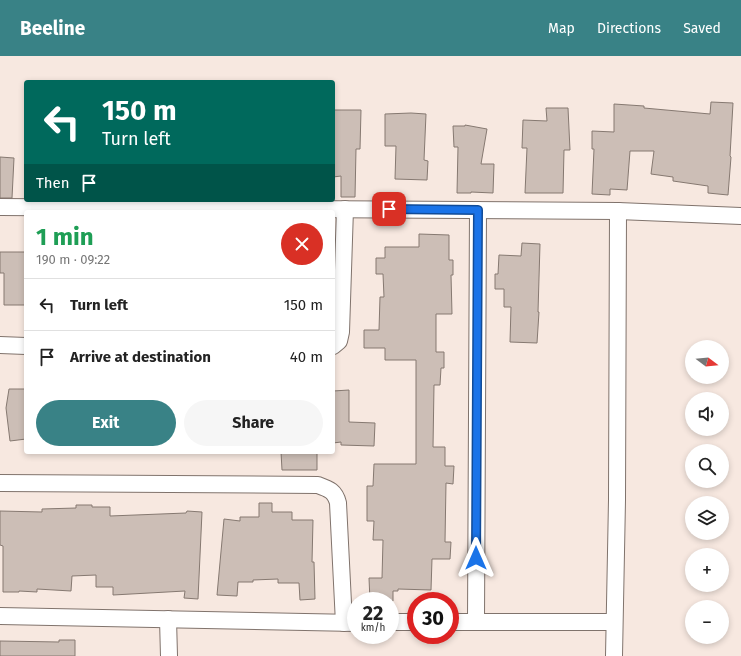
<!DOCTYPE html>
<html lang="en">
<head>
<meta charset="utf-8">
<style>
  body { margin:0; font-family:"Fira Sans",sans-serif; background:#f6f6f6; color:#222; height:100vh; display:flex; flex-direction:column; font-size:15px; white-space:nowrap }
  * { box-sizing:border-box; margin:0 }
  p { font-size:13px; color:#767676 }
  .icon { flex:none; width:22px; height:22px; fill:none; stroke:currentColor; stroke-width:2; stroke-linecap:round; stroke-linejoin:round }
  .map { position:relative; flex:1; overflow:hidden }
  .details { position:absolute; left:24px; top:154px; width:311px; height:244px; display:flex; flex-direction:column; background:#fff; border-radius:4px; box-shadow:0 2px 6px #0003 }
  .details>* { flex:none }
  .guide { position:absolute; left:24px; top:24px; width:311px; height:122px; border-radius:4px; box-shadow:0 2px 6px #0003; background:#00695c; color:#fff; overflow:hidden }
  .needle { width:26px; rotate:106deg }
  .controls { position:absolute; left:685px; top:284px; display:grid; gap:8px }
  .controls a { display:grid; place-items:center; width:44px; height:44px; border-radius:50%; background:#fff; box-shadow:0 2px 6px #0003; font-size:20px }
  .speed { position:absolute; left:347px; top:536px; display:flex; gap:8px; font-size:20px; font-weight:700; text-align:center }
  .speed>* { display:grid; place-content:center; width:52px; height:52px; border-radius:50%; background:#fff; box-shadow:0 2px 6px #0003; line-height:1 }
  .speed small { font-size:10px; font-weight:400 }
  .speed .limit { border:6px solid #d22; background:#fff; color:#111 }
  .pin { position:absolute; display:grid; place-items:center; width:34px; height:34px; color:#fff; margin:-17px; border-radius:8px; box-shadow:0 2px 6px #0006 }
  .me { position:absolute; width:44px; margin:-22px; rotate:0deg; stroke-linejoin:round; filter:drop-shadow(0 0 3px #0008) }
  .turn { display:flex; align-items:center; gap:14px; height:84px; padding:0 12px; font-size:18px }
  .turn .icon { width:52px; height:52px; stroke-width:2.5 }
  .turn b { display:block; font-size:28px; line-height:34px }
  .then { display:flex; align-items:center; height:38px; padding:0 12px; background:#0003; gap:8px; font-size:15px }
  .round { display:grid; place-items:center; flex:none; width:42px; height:42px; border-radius:21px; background:#f6f6f6 }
  .headline { display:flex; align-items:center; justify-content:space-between; height:68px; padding:0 12px }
  h1 { font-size:24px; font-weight:700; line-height:30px; color:#1e9e55 }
  .button { display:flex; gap:8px; margin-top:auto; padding:8px 12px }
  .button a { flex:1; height:46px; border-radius:24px; background:#398286; color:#fff; font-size:16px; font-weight:700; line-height:46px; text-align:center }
  .button a+a { background:#f6f6f6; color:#222 }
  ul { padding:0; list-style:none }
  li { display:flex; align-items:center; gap:12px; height:52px; padding:0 12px; border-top:1px solid #e0e0e0 }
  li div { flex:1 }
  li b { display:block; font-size:15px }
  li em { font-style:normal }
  header { display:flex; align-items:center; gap:24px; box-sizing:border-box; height:56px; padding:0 20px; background:#398286; color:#fff }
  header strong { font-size:19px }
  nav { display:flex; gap:22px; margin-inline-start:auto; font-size:14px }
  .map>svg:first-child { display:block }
</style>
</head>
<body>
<header>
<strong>Beeline</strong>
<nav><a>Map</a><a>Directions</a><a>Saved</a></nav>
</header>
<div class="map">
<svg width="741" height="600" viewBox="0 0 741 600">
  <rect width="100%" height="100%" fill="#f7e8e0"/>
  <g fill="#ccbeb6" stroke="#867971">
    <polygon points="711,46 733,47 730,100 731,101 728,139 708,137 708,130 673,125 673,121 651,118 654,95 630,95 627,134 610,133 610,139 592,138 594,93 592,93 592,75 614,76 614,48 644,50 644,52 710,58"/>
    <polygon points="546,52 568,52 570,94 564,94 563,137 525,137 527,92 522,92 523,64 547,65"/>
    <polygon points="333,54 361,54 360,93 356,93 355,141 341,141 341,120 333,121"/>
    <polygon points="411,57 426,58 424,104 428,105 427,124 395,123 396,90 385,90 385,58"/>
    <polygon points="465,69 487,73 481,108 494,108 493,137 471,136 471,137 457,137 458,91 454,91 453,70 465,70"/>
    <polygon points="0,101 14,102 12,142 0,142"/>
    <polygon points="419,178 449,179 449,204 453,204 453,219 451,219 452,258 436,258 436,296 444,296 444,312 441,312 440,329 434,329 433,391 445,391 445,410 454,410 453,428 446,427 445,486 451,486 450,503 432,503 431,534 398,533 398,535 393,535 393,545 370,545 369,522 382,522 383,484 373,484 374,465 367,465 367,430 373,430 374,408 416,408 416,304 385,304 385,292 364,292 364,274 379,274 380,241 384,241 383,218 376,218 376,202 385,202 385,191 419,191"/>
    <polygon points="522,187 540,188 538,256 539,256 537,287 510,286 511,251 504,251 504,233 495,233 495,218 498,218 499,199 521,200"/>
    <polygon points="0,196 26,196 26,249 4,249 4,217 0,217"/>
    <polygon points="9,333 26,333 26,383 10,385 6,352"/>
    <polygon points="349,334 349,366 375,367 374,390 341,389 341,386 333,387 333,335"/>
    <polygon points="281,396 317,396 317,414 282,414"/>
    <polygon points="259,447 272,447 272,456 292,456 292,464 313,464 312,506 314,506 315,543 300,544 299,527 278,527 278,523 253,524 253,526 238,526 237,540 217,539 224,463 240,465 240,461 259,461"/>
    <polygon points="76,449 92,449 92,451 110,451 110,460 186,457 187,455 202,456 198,543 184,542 185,535 113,539 113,531 96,531 96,519 72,520 71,535 37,533 37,536 19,535 19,536 3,536 3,490 0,489 0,455 42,456 42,453 76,452"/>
    <polygon points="59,584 75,584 75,600 0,600 0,585 59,586"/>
  </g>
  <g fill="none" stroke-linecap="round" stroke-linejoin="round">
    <g stroke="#80736c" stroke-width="18">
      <g id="minor">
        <polyline points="0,151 618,155 741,160"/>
        <polyline points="0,289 26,290"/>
        <polyline points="333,290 339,285 341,276 345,153"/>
        <path d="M 0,427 L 318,429 C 329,433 335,435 338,447 L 344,567"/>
        <polyline points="0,560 356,567"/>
        <polyline points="168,563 169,600"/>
        <polyline points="476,565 478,154"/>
        <polyline points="390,566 416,566"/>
        <polyline points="450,566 614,566"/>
        <polyline points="614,600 617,444 618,155"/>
      </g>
    </g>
    <use href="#minor" stroke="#fff" stroke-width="16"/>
  </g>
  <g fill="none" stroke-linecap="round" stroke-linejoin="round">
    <g stroke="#114b97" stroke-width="10">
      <polyline id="route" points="389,153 478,154 476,502"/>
    </g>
    <use href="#route" stroke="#1a73e8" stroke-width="7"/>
  </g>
</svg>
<div class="controls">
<a><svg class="needle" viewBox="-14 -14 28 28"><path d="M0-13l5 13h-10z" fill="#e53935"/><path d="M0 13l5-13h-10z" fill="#767676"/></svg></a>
<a><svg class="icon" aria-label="sound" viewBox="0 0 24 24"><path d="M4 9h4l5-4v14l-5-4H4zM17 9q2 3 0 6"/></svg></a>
<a><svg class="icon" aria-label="search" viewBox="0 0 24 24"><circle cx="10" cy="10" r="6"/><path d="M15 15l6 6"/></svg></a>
<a><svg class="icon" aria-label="layers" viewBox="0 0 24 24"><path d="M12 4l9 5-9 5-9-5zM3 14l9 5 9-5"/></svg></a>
<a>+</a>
<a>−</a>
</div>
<div class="speed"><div>22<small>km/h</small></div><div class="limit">30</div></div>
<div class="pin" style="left:389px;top:153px;background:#d93025"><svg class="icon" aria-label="arrive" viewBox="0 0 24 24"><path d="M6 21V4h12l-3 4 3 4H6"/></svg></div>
<svg class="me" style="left:476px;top:502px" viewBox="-20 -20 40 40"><path d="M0-17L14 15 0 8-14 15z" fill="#1a73e8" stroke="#fff" stroke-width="4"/></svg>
<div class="guide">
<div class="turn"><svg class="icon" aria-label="left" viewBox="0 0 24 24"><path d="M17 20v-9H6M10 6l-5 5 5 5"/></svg><div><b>150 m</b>Turn left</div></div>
<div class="then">Then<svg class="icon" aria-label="arrive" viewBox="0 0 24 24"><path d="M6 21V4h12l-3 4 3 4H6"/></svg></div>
</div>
<section class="details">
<div class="headline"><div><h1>1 min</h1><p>190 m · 09:22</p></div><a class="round" style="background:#d93025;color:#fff"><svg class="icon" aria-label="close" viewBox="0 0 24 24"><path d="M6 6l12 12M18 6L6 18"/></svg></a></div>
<ul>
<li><svg class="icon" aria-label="left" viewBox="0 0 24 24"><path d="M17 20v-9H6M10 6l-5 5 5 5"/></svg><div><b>Turn left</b></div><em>150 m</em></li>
<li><svg class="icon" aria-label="arrive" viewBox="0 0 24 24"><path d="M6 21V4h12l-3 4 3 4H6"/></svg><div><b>Arrive at destination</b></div><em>40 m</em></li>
</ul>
<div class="button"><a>Exit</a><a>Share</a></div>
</section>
</div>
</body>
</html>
